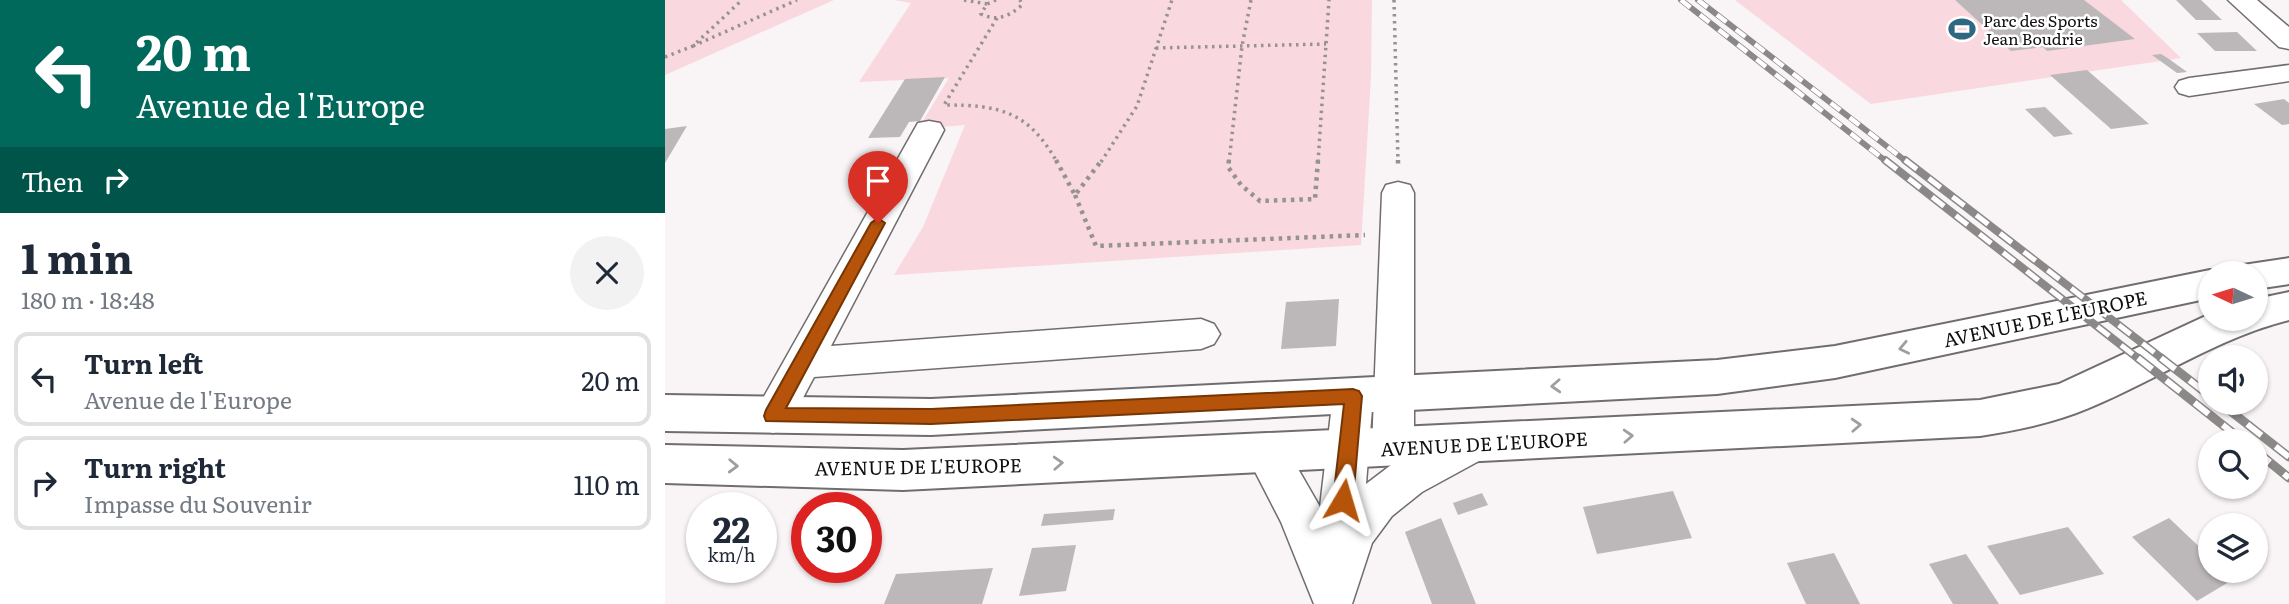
<!DOCTYPE html>
<html lang="en">
<head>
<meta charset="utf-8">
<style>
  body { margin:0; font-family:Literata,serif; background:#f2f2f3; color:#1f2937; height:100vh; display:flex; flex-direction:column; font-size:26px; white-space:nowrap }
  * { box-sizing:border-box; margin:0 }
  p { font-size:23px; color:#747a83 }
  .icon { flex:none; width:38px; height:38px; fill:none; stroke:currentColor; stroke-width:2; stroke-linecap:round; stroke-linejoin:round }
  .map { position:relative; flex:1; overflow:hidden }
  .drawer { display:flex; flex-direction:column; background:#fff; width:665px }
  .drawer>* { flex:none }
  .top-card { background:#00695c; color:#fff; overflow:hidden }
  .needle { width:46px; rotate:274deg }
  .buttons { position:absolute; left:1533px; top:261px; display:grid; gap:14px }
  .buttons a { display:grid; place-items:center; width:70px; height:70px; border-radius:50%; background:#fff; box-shadow:0 2px 5px #0004; font-size:35px }
  .speed { position:absolute; left:21px; top:492px; display:flex; gap:14px; font-size:35px; font-weight:700; text-align:center }
  .speed>* { display:grid; place-content:center; width:91px; height:91px; border-radius:50%; background:#fff; box-shadow:0 2px 5px #0004; line-height:1 }
  .speed small { font-size:18px; font-weight:400 }
  .speed .limit { border:10px solid #d22; background:#fff; color:#111 }
  .pin { position:absolute; display:grid; place-items:center; width:60px; height:60px; color:#fff; margin:-72px -30px; border-radius:50% 50% 50% 0; rotate:-45deg; box-shadow:0 0 7px #0007 }
  .pin .icon { rotate:45deg }
  .me { position:absolute; width:77px; margin:-38px; rotate:7deg; stroke-linejoin:round; filter:drop-shadow(0 0 5px #0008) }
  .turn { display:flex; align-items:center; gap:24px; height:147px; padding:0 21px; font-size:32px }
  .turn .icon { width:91px; height:91px; stroke-width:2.5 }
  .turn b { display:block; font-size:49px; line-height:60px }
  .then { display:flex; align-items:center; height:66px; padding:0 21px; background:#0003; gap:14px; font-size:26px }
  .round { display:grid; place-items:center; flex:none; width:74px; height:74px; border-radius:37px; background:#f2f2f3 }
  .headline { display:flex; align-items:center; justify-content:space-between; height:119px; padding:0 21px }
  h1 { font-size:42px; font-weight:700; line-height:52px }
  ul { padding:0; list-style:none }
  li { display:flex; align-items:center; gap:21px; height:94px; margin:0 14px 10px; padding:0 7px; border:4px solid #e0e1e3; border-radius:14px }
  li div { flex:1 }
  li b { display:block; font-size:26px }
  li em { font-style:normal }
  main { display:flex; flex:1; min-height:0 }
  .map>svg:first-child { display:block }
</style>
</head>
<body>
<main>
<section class="drawer">
<div class="top-card">
<div class="turn"><svg class="icon" aria-label="left" viewBox="0 0 24 24"><path d="M17 20v-9H6M10 6l-5 5 5 5"/></svg><div><b>20 m</b>Avenue de l'Europe</div></div>
<div class="then">Then<svg class="icon" aria-label="right" viewBox="0 0 24 24"><path d="M7 20v-9h11M14 6l5 5-5 5"/></svg></div>
</div>
<div class="headline"><div><h1>1 min</h1><p>180 m · 18:48</p></div><a class="round"><svg class="icon" aria-label="close" viewBox="0 0 24 24"><path d="M6 6l12 12M18 6L6 18"/></svg></a></div>
<ul>
<li><svg class="icon" aria-label="left" viewBox="0 0 24 24"><path d="M17 20v-9H6M10 6l-5 5 5 5"/></svg><div><b>Turn left</b><p>Avenue de l'Europe</p></div><em>20 m</em></li>
<li><svg class="icon" aria-label="right" viewBox="0 0 24 24"><path d="M7 20v-9h11M14 6l5 5-5 5"/></svg><div><b>Turn right</b><p>Impasse du Souvenir</p></div><em>110 m</em></li>
</ul>
</section>
<div class="map">
<svg width="1624" height="604" viewBox="0 0 1624 604">
  <rect width="100%" height="100%" fill="#f9f4f5"/>
  <g fill="#fad8df">
    <polygon points="0,0 169,0 0,75"/>
    <polygon points="229,0 707,0 706,77 696,245 229,275 258,227 300,125 253,129 284,78 194,82 246,3"/>
    <polygon points="1070,0 1456,0 1516,58 1206,104"/>
  </g>
  <g fill="#bcb8b9">
    <polygon points="1290,0 1419,0 1470,39 1382,51 1378,47 1346,51"/>
    <polygon points="1511,0 1536,0 1557,20 1531,20"/>
    <polygon points="1572,32 1592,51 1550,51 1532,33"/>
    <polygon points="1496,54 1504,59 1522,72 1512,73 1487,55"/>
    <polygon points="1422,70 1484,124 1446,129 1385,75"/>
    <polygon points="280,77 255,121 244,122 235,137 203,138 240,79"/>
    <polygon points="1619,99 1624,103 1624,124 1617,125 1589,104"/>
    <polygon points="1380,107 1408,134 1389,137 1360,109"/>
    <polygon points="22,126 0,163 0,129"/>
    <polygon points="674,299 671,346 616,349 621,302"/>
    <polygon points="1008,491 1027,538 932,554 918,507"/>
    <polygon points="817,493 823,505 793,515 788,503"/>
    <polygon points="450,509 448,520 376,526 379,514"/>
    <polygon points="776,518 811,604 767,604 740,532"/>
    <polygon points="1504,518 1545,557 1545,570 1560,570 1569,579 1532,601 1467,537"/>
    <polygon points="1403,527 1439,574 1355,595 1322,546"/>
    <polygon points="411,545 401,591 354,596 367,548"/>
    <polygon points="1169,553 1195,604 1141,604 1122,563"/>
    <polygon points="1301,554 1334,604 1288,604 1264,564"/>
    <polygon points="328,568 317,604 219,604 231,574"/>
  </g>
  <g fill="none" stroke-linecap="round" stroke-linejoin="round">
    <g stroke="#716d6e" stroke-width="3">
      <g id="minor">
        <polygon points="1563,0 1592,0 1624,27 1624,49 1614,47"/>
        <polygon points="1624,65 1624,81 1524,96 1514,93 1510,87 1514,81 1524,78"/>
        <polygon points="264,121 275,123 279,130 166,346 536,319 549,324 555,334 549,344 536,349 149,377 122,428 108,433 94,428 88,416 249,130 253,123"/>
        <polygon points="733,182 745,185 749,193 749,448 746,454 808,425 823,430 829,443 823,456 757,492 727,516 707,543 687,604 649,604 616,522 581,454 587,441 602,436 617,441 655,507 668,396 674,384 688,380 702,384 708,396 701,484 726,465 713,461 707,448 717,193 721,185"/>
      </g>
    </g>
    <g stroke="#716d6e" stroke-width="4">
      <g id="major">
        <polygon points="1624,258 1624,284 1591,289 1591,273 1573,273 1578,265"/>
        <polygon points="1545,270 1554,273 1545,273 1545,298 1170,378 1052,394 266,435 0,431 0,395 266,399 1052,360 1170,346"/>
        <path d="M 1624,292 L 1624,320 C 1552,338 1492,380 1424,408 C 1389,423 1352,430 1315,436 L 238,490 L 0,483 L 0,445 L 238,450 L 1315,400 L 1394,384 L 1545,314 L 1545,318 L 1591,318 L 1591,299 Z"/>
      </g>
    </g>
    <g stroke="#959293" stroke-width="3.5" stroke-dasharray="2.5 4.5" stroke-linecap="butt">
      <polyline points="299,0 322,4"/>
      <path d="M 331,0 L 322,4 L 316,14 C 332,22 345,16 357,5 L 355,0"/>
      <polyline points="729,0 733,162"/>
      <path d="M 332,18 L 279,105 C 335,105 363,111 392,162"/>
      <polyline points="28,46 132,0"/>
      <polyline points="491,48 661,44"/>
      <polyline points="0,57 28,46 77,0"/>
      <polyline points="436,162 472,106 507,0"/>
      <polyline points="564,162 577,46 586,0"/>
      <polyline points="653,162 664,0"/>
    </g>
    <g stroke="#959293" stroke-width="4.5" stroke-dasharray="3.5 5" stroke-linecap="butt">
      <polyline points="391,160 410,195 437,160"/>
      <polyline points="564,160 563,167 576,185 595,201 650,199 653,160"/>
      <polyline points="733,160 733,168"/>
      <polyline points="410,195 431,246 700,235"/>
    </g>
    <use href="#minor" fill="#fff" fill-rule="evenodd"/>
    <use href="#major" fill="#fff" fill-rule="evenodd"/>
    <g stroke="#8b8888" stroke-width="6">
      <g id="rail-far2">
        <polyline points="1016,0 1222,162"/>
        <polyline points="1033,0 1242,162"/>
      </g>
    </g>
    <g stroke="#8b8888" stroke-width="8">
      <g id="rail-far1">
        <polyline points="1220,160 1475,360"/>
        <polyline points="1240,160 1499,360"/>
      </g>
    </g>
    <g stroke="#8b8888" stroke-width="9">
      <g id="rail">
        <polyline points="1473,358 1578,441"/>
        <polyline points="1496,358 1545,396"/>
        <polyline points="1554,402 1624,457"/>
        <polyline points="1591,451 1624,478"/>
      </g>
    </g>
    <use href="#rail-far2" stroke="#fff" stroke-width="4.5" stroke-dasharray="12" stroke-linecap="butt"/>
    <use href="#rail-far1" stroke="#fff" stroke-width="5" stroke-dasharray="15" stroke-linecap="butt"/>
    <use href="#rail" stroke="#fff" stroke-width="6" stroke-dasharray="18" stroke-linecap="butt"/>
  </g>
  <defs><path id="oneway-chevron" d="M-2-3.5L2.5 0L-2 3.5" fill="none" stroke-width="1.6" stroke-linecap="round" stroke-linejoin="round" transform="scale(1.75)"/></defs>
  <g stroke="#9f9f9f">
    <use href="#oneway-chevron" transform="translate(1239 348) rotate(168)"/>
    <use href="#oneway-chevron" transform="translate(891 386) rotate(177)"/>
    <use href="#oneway-chevron" transform="translate(1191 425) rotate(-3)"/>
    <use href="#oneway-chevron" transform="translate(963 436) rotate(-3)"/>
    <use href="#oneway-chevron" transform="translate(393 463) rotate(-3)"/>
    <use href="#oneway-chevron" transform="translate(68 466) rotate(2)"/>
  </g>
  <polygon fill="#b45309" stroke="#753606" stroke-width="2" points="213,218 220,223 121,408 266,409 688,389 694,391 697,396 688,500 685,506 678,509 671,506 668,500 679,404 266,424 101,421 99,416 101,410 206,223"/>
  <defs>
    <g id="stadium-bare" transform="scale(2.1)"><path d="M0-5a6.5 5 0 1 0 0 10a6.5 5 0 1 0 0-10ZM-3.5-1.8h7v3.6h-7Z" fill="#2d6880" stroke="#fff" stroke-width="2.5" paint-order="stroke"/></g>
  </defs>
  <g fill-rule="evenodd">
    <use href="#stadium-bare" x="1297" y="29"/>
  </g>
  <g text-anchor="middle" dominant-baseline="central" stroke-width="5" stroke-linejoin="round" paint-order="stroke">
    <g font-size="16" fill="#100f0f" stroke="#fff" text-anchor="start">
      <text x="1318" y="20">Parc des Sports<tspan x="1318" dy="18">Jean Boudrie</tspan></text>
    </g>
    <g font-size="19" fill="#100f0f" stroke="#fff">
      <text transform="translate(1380 318) rotate(-12)">AVENUE DE L'EUROPE</text>
      <text transform="translate(819 443) rotate(-3)">AVENUE DE L'EUROPE</text>
      <text transform="translate(253 466) rotate(-1)">AVENUE DE L'EUROPE</text>
    </g>
  </g>
</svg>
<div class="buttons">
<a><svg class="needle" viewBox="-14 -14 28 28"><path d="M0-13l5 13h-10z" fill="#e53935"/><path d="M0 13l5-13h-10z" fill="#747a83"/></svg></a>
<a><svg class="icon" aria-label="sound" viewBox="0 0 24 24"><path d="M4 9h4l5-4v14l-5-4H4zM17 9q2 3 0 6"/></svg></a>
<a><svg class="icon" aria-label="search" viewBox="0 0 24 24"><circle cx="10" cy="10" r="6"/><path d="M15 15l6 6"/></svg></a>
<a><svg class="icon" aria-label="layers" viewBox="0 0 24 24"><path d="M12 4l9 5-9 5-9-5zM3 14l9 5 9-5"/></svg></a>
</div>
<div class="speed"><div>22<small>km/h</small></div><div class="limit">30</div></div>
<div class="pin" style="left:213px;top:223px;background:#d93025"><svg class="icon" aria-label="arrive" viewBox="0 0 24 24"><path d="M6 21V4h12l-3 4 3 4H6"/></svg></div>
<svg class="me" style="left:678px;top:500px" viewBox="-20 -20 40 40"><path d="M0-17L14 15 0 8-14 15z" fill="#b45309" stroke="#fff" stroke-width="4"/></svg>
</div>
</main>
</body>
</html>
